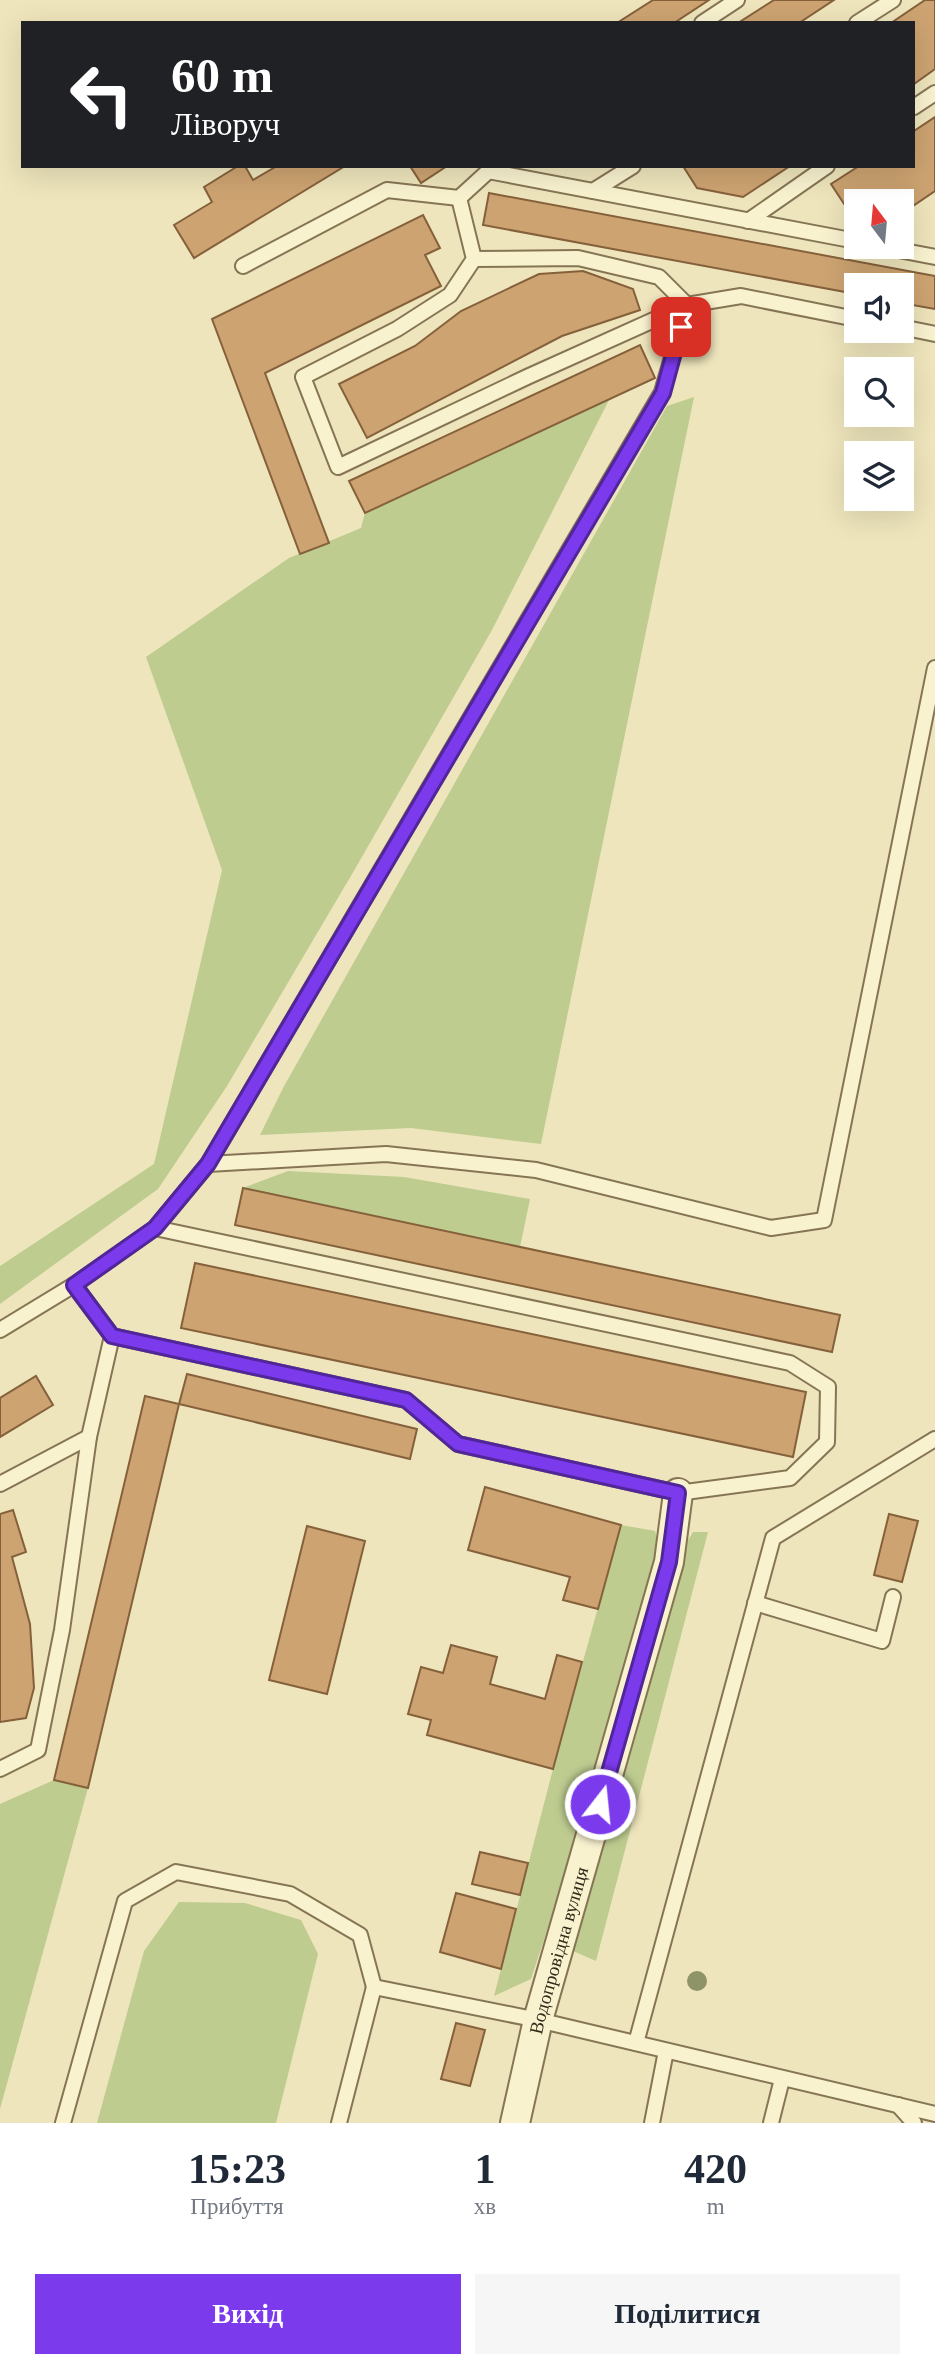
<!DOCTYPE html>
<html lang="uk">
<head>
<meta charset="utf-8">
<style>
  body { margin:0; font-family:Georgia,serif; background:#f6f6f7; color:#1f2937; height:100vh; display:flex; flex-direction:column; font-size:26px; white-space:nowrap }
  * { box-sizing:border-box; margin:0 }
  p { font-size:23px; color:#747a83 }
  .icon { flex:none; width:38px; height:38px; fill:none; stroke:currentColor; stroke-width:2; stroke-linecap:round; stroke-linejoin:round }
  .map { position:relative; height:2123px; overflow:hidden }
  .panel { display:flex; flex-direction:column; background:#fff; flex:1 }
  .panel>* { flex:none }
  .guide { position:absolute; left:21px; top:21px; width:894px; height:147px; border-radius:0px; box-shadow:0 7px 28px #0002; background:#202124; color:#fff; overflow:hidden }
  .needle { width:46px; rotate:344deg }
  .tools { position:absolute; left:844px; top:189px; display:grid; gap:14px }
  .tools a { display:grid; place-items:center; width:70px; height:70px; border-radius:0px; background:#fff; box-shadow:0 7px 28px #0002; font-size:35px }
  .pin { position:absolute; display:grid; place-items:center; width:60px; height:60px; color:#fff; margin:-30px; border-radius:14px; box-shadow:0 4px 10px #0006 }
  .me { position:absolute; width:77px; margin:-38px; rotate:16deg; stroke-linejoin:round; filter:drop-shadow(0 0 5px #0008) }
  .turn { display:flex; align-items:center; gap:24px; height:147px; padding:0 35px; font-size:32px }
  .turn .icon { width:91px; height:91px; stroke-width:2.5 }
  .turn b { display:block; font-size:49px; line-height:60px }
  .eta { display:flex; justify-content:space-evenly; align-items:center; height:119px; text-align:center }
  .eta b { font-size:42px; font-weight:700; line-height:49px }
  .action { display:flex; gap:14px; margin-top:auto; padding:14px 35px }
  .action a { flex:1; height:80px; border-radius:0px; background:#7c3aed; color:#fff; font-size:28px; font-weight:700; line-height:80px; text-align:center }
  .action a+a { background:#f6f6f7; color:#1f2937 }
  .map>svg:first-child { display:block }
</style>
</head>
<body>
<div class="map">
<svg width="935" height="2123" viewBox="0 0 935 2123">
  <rect width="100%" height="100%" fill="#eee5bc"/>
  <g fill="#becc90">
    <polygon points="694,397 541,1144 411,1128 260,1135 283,1088 667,406"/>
    <polygon points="609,400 492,630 355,869 227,1086 158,1189 0,1304 0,1266 154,1164 222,870 146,657 289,558 361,528 365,513"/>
    <polygon points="288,1171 404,1177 530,1199 520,1247 243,1188"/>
    <polygon points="621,1525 655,1531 659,1545 573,1851 531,1979 494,1996 553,1769"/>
    <polygon points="693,1532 708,1532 596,1961 573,1951 612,1818 682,1550"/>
    <polygon points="54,1780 88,1788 0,2109 0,1804"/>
    <polygon points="179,1902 245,1903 301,1920 318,1954 276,2123 97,2123 144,1951"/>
  </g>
  <g fill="#cda371" stroke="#85613b" stroke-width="2">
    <polygon points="653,0 709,0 674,23 617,23"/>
    <polygon points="774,0 834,0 799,23 738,23"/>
    <polygon points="925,0 935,0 935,69 914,84 914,23 891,23"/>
    <polygon points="935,117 935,191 901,214 901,201 867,201 865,199 856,201 856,205 848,210 831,184 859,166 914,166 914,131"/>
    <polygon points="238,166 245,166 253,180 277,166 345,166 194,258 174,225 212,202 204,187"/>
    <polygon points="410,166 447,166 421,183"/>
    <polygon points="683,166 790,166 743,197 697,188"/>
    <polygon points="489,193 935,276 935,309 901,303 901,285 856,285 856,294 483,225"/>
    <polygon points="423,215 440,248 425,255 441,286 265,373 329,543 300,554 212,319"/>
    <polygon points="583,271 633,289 640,310 562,336 367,438 339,384 415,346 461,311 539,274"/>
    <polygon points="640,345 655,378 365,513 349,481"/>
    <polygon points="243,1188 840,1315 832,1352 235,1225"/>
    <polygon points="195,1263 806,1392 793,1457 181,1328"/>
    <polygon points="187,1374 417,1429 410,1459 179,1404"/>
    <polygon points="36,1376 53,1405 0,1437 0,1398"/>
    <polygon points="145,1396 179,1404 88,1788 54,1780"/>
    <polygon points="485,1487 621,1525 598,1609 563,1600 570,1577 468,1550"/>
    <polygon points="13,1510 26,1552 12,1557 30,1624 34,1688 26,1718 0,1722 0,1514"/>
    <polygon points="889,1514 918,1521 902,1582 874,1575"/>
    <polygon points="307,1526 365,1541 327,1694 269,1680"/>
    <polygon points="451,1645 497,1657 490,1684 545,1699 557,1655 582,1662 553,1769 427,1735 431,1720 408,1714 421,1667 443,1673"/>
    <polygon points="480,1852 528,1863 520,1895 472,1884"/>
    <polygon points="456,1893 516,1909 501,1969 440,1952"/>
    <polygon points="456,2023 485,2030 470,2086 441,2079"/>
  </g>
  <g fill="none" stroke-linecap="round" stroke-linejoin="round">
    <g stroke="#867555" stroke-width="18">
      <g id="lane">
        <polyline points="702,23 737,0"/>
        <polyline points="857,23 893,0"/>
        <polyline points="914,107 935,93"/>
        <polyline points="488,171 856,241"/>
        <polyline points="593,191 633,166"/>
        <polyline points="459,198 474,259 450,295 397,329 303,377 338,467 527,377 687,305 741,296 856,319"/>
        <polyline points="748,221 827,166"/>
        <polyline points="883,247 935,257"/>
        <polyline points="474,259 578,258 659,277 687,305"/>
        <polyline points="243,266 387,190 459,198 494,166"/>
        <polyline points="901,327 935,334"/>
        <polyline points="208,1164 386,1154 536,1170 771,1228 824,1220 935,668"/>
        <polyline points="74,1285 112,1336 406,1400 458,1444 678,1493 790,1478 827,1442 828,1387 790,1363 155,1228"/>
        <polyline points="0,1330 74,1285 155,1228 208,1164 662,392 687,305"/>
        <polyline points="0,1484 89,1437 112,1336"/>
        <polyline points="755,1603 882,1641 893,1597"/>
        <polyline points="0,1769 38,1750 62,1630 89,1437"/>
        <polyline points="636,2043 773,1538 935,1439"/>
        <polyline points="898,2105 914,2123"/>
        <polyline points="63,2123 125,1901 176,1872 290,1894 360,1935 374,1987"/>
        <polyline points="339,2123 374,1987 538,2020 935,2114"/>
        <polyline points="652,2123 666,2051"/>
        <polyline points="771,2123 782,2079"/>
      </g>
    </g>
    <g stroke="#867555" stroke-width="32">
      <g id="street">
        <path id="s1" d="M 515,2123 L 538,2020 L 669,1562 L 678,1493"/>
      </g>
    </g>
    <use href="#lane" stroke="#f9f2cf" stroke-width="14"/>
    <use href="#street" stroke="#f9f2cf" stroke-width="28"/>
  </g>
  <circle fill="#8e9467" cx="697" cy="1981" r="10"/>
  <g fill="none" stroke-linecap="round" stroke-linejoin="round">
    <g stroke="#51269a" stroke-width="18">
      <polyline id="route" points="600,1804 669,1562 678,1493 458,1444 406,1400 112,1336 74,1285 155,1228 208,1164 663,393 681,327"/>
    </g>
    <use href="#route" stroke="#7c3aed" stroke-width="12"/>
  </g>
  <g text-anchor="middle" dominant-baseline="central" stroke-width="6" stroke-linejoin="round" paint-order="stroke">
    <g font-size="19" fill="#342a1b" stroke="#f6efcb">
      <text stroke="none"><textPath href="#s1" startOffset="178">Водопровідна вулиця</textPath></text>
    </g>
  </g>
</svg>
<div class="tools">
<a><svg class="needle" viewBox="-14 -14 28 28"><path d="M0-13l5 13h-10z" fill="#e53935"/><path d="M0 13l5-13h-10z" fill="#747a83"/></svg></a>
<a><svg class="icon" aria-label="sound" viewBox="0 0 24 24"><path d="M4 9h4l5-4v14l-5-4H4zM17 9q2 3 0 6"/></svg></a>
<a><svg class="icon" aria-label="search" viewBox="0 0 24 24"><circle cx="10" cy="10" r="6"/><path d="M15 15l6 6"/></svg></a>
<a><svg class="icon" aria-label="layers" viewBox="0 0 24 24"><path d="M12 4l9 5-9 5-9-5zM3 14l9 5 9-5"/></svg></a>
</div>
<div class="pin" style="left:681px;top:327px;background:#d93025"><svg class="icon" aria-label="arrive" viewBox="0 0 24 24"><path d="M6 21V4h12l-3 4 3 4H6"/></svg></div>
<svg class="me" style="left:600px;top:1804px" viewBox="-20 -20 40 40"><circle r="17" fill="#7c3aed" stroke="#fff" stroke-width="3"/><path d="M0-11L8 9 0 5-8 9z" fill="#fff"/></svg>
<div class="guide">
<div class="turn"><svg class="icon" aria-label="left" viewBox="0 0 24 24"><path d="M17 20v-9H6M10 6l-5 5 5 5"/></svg><div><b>60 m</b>Ліворуч</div></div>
</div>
</div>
<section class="panel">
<div class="eta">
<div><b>15:23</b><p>Прибуття</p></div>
<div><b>1</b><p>хв</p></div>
<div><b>420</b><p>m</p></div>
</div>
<div class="action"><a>Вихід</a><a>Поділитися</a></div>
</section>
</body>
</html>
